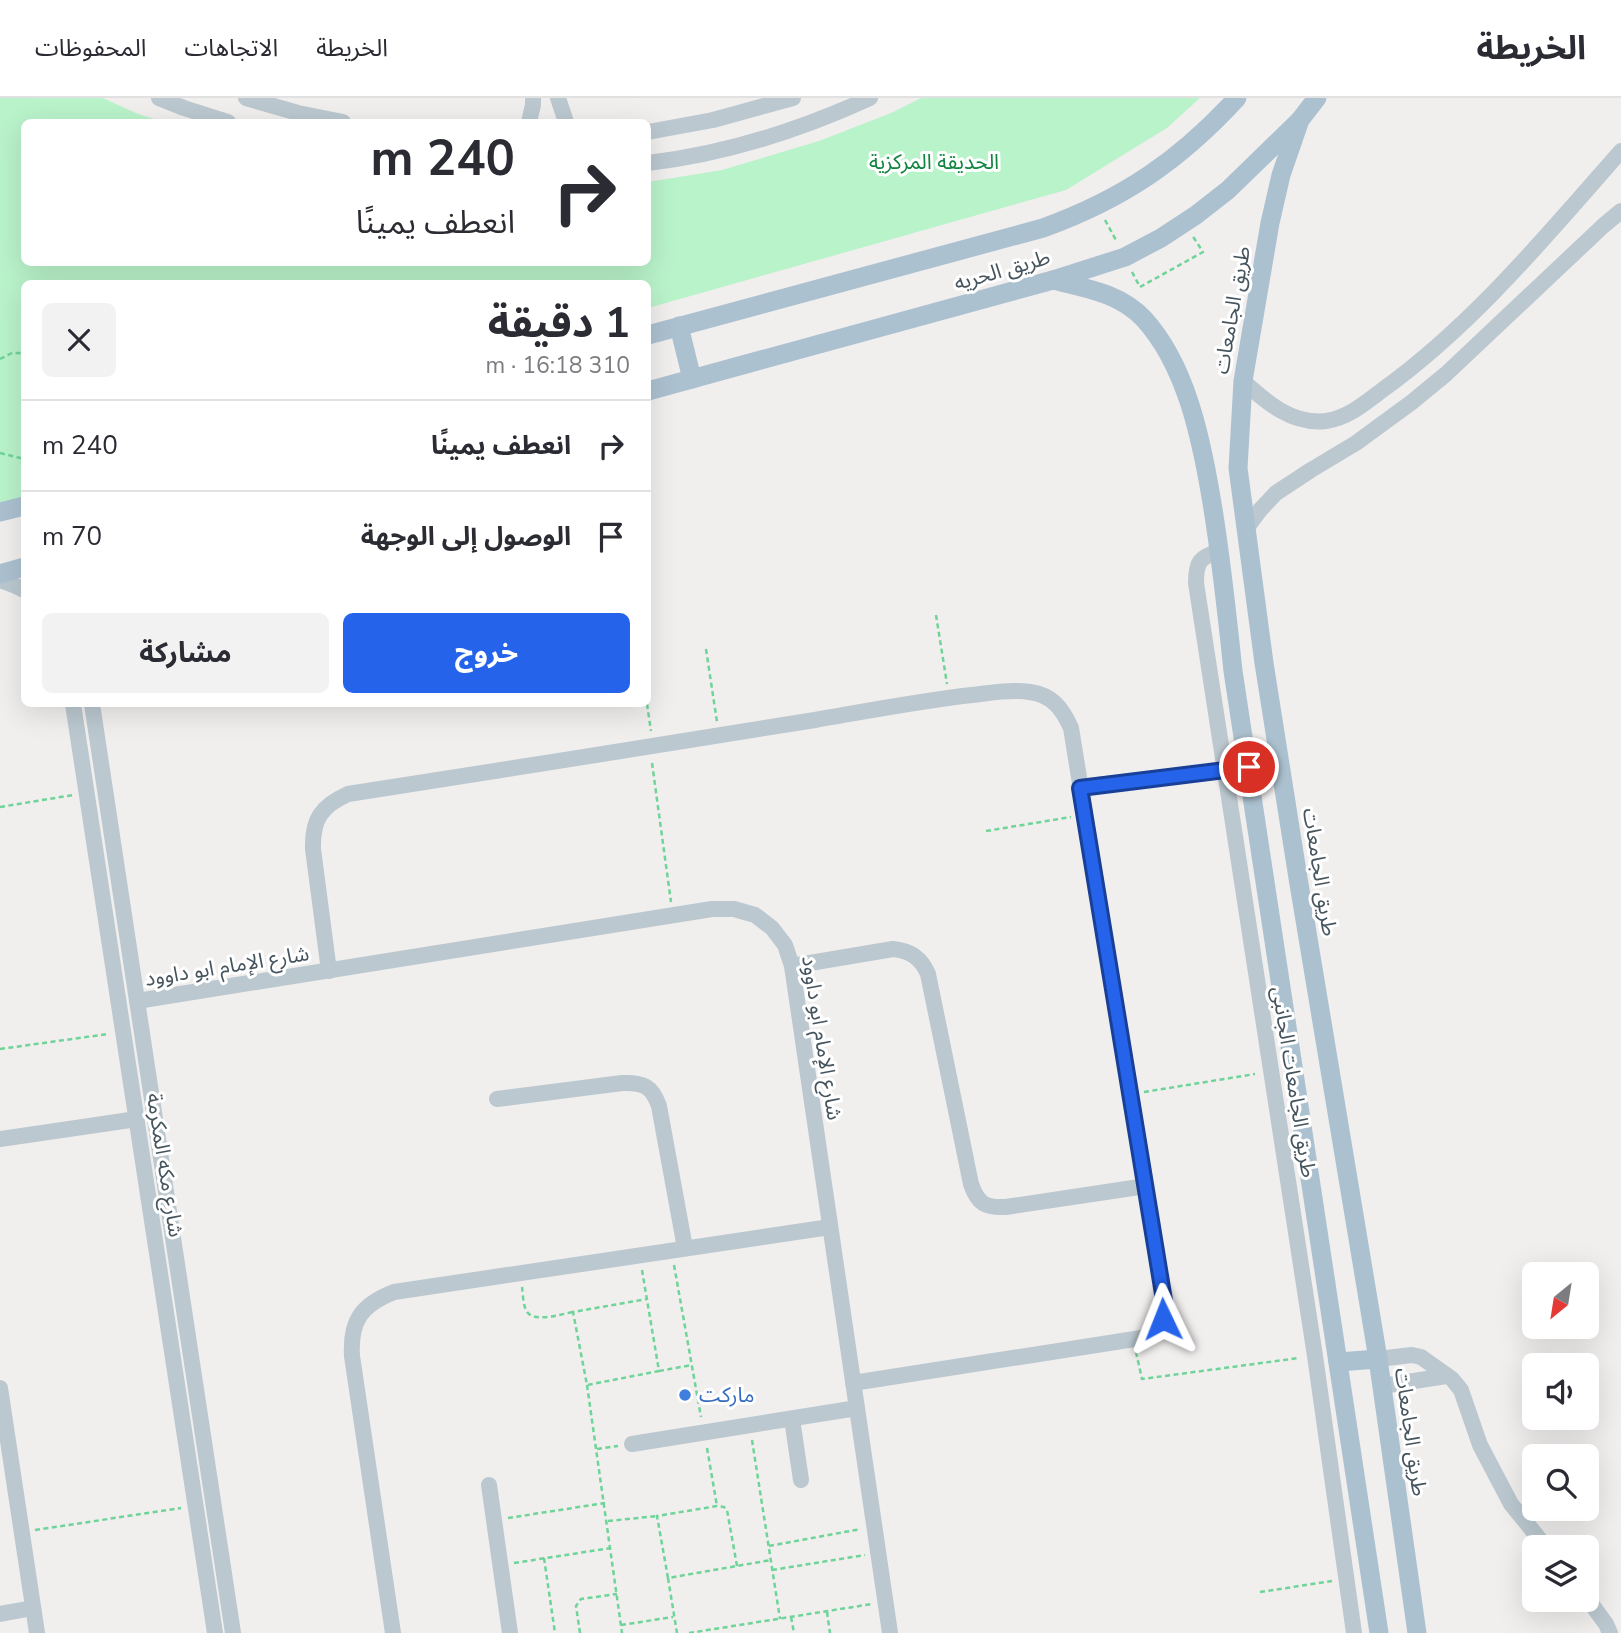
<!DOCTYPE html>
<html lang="ar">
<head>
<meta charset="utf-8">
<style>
  body { margin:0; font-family:"Nunito Sans","Noto Sans Arabic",sans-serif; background:#f2f2f3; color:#2b2b33; direction:rtl; height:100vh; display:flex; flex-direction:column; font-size:26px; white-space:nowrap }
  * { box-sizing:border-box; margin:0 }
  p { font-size:23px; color:#7c7c81 }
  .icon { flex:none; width:38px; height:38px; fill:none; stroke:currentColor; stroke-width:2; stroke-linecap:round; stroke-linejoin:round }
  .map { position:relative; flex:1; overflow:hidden; direction:ltr }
  .panel { position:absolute; left:21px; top:182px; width:630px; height:427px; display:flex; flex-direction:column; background:#fff; border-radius:10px; box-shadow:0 7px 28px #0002; direction:rtl }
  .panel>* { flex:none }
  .hud { position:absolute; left:21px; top:21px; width:630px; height:147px; border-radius:10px; box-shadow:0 7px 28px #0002; direction:rtl; background:#fff; color:#2b2b33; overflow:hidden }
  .needle { width:46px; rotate:210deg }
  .controls { position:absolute; left:1522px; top:1164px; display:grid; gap:14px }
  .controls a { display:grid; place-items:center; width:77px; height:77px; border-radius:10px; background:#fff; box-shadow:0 7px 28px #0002; font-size:35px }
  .pin { position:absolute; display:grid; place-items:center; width:60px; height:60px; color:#fff; margin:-30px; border:4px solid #fff; border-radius:50%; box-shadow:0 2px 7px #0007 }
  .me { position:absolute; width:77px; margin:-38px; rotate:358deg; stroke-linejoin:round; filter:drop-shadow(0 0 5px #0008) }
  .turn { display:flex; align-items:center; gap:24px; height:147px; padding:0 21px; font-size:32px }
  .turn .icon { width:91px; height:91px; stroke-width:2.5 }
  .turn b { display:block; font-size:49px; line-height:60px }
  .round { display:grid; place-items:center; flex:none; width:74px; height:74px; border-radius:10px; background:#f2f2f3 }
  .head { display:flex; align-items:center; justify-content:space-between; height:119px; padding:0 21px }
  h1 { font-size:42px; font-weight:700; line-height:52px }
  .action { display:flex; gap:14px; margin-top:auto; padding:14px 21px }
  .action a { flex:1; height:80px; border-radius:10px; background:#2563eb; color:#fff; font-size:28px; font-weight:700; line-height:80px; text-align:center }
  .action a+a { background:#f2f2f3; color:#2b2b33 }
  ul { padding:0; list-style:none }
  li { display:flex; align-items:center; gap:21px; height:91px; padding:0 21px; border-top:2px solid #e1e1e2 }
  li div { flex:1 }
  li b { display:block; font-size:26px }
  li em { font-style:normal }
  header { display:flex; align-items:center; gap:42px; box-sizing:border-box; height:98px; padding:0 35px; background:#fff; border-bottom:2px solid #e1e1e2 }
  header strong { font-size:33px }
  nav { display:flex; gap:38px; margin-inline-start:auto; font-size:24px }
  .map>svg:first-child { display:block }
</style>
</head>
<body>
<header>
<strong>الخريطة</strong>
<nav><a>الخريطة</a><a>الاتجاهات</a><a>المحفوظات</a></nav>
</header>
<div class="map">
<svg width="1621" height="1535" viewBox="0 0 1621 1535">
  <rect width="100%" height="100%" fill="#f1eeee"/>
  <polygon fill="#b9f3ca" points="0,0 103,0 138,16 164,24 24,24 24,164 648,164 648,84 722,72 819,43 891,15 921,0 1200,0 1167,30 1066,92 648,210 648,186 24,186 24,401 0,408"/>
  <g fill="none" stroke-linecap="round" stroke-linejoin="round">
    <g stroke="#6ed498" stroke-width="2.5" stroke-dasharray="5 3.5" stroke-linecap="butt">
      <polyline points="1105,122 1117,144"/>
      <polyline points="1132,174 1140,189 1203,154 1192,137"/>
      <polyline points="0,261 12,255 24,255"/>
      <polyline points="0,355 24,361"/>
      <polyline points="936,517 947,586"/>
      <polyline points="706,551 717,624"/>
      <polyline points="647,606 651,633"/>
      <polyline points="652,665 671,804"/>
      <polyline points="0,709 73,697"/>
      <polyline points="986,733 1071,719"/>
      <polyline points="0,951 108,936"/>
      <polyline points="1144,994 1255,976"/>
      <polyline points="674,1167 701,1319"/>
      <polyline points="642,1172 659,1273 587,1287 573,1214 647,1201"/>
      <path d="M 522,1189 C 523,1196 523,1206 526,1212 C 532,1226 561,1216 573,1214"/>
      <polyline points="1136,1254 1142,1281 1299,1260"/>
      <polyline points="659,1273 692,1267"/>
      <polyline points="587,1287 622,1535"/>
      <polyline points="752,1342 780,1521"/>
      <polyline points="707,1350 717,1408"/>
      <polyline points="597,1351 618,1348"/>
      <polyline points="508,1420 605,1405"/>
      <polyline points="608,1423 657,1418"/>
      <polyline points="35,1432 181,1410"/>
      <polyline points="769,1448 861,1431"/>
      <polyline points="544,1460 555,1535"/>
      <polyline points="514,1465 611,1450"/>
      <polyline points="737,1468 727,1412 724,1409 717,1408 657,1418 668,1480 771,1462"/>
      <polyline points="772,1472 865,1457"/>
      <polyline points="668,1480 677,1535"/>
      <polyline points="1260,1494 1332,1483"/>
      <polyline points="827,1514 830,1535"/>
      <polyline points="791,1519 794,1535"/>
      <polyline points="621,1527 673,1519"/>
      <polyline points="580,1535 576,1508 581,1501 617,1496"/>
      <polyline points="689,1535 872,1506"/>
    </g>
    <g stroke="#bbc8cf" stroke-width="16">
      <polyline points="159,0 184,10 228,24"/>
      <polyline points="246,0 298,15 343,24"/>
      <polyline points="558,0 566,24"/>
      <polyline points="529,24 533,7 533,0"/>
      <polyline points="648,34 713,22 793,0"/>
      <path d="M 648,65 C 725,56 800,32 870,0"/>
      <path d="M 1243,283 C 1266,304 1292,327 1326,323 C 1347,320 1364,306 1381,293 C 1473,227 1547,137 1621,53"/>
      <polyline points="1246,431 1260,412 1276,395 1311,372 1356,345 1412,304 1446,276 1603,128 1621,113"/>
      <path d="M 1220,453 C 1200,459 1196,463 1196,485 L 1315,1258 L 1354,1535"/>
      <polyline points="0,482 16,488 24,492"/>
      <polyline points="73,606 215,1535"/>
      <polyline points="92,606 233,1535"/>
      <polyline points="1080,689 1225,672"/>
      <path d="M 792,868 L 893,851 C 911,853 921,860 928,876 L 971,1086 C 978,1106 985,1110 1006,1109 L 1146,1088"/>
      <path d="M 329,873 L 313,751 C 312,722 321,708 348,696 C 504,671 659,648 815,622 C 867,613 919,603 972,597 C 991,595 1011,591 1030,594 C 1052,597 1062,610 1071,630 L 1164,1202 C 1165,1221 1159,1232 1141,1240 L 853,1285"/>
      <polyline points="137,903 712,811 734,811 755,817 772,830 785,847 792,868 890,1535"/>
      <path d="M 497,1001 L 622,985 C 643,984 652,988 659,1008 L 685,1150"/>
      <polyline points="0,1041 137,1021"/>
      <polyline points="1378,1261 1412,1257 1421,1259 1452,1281 1461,1292 1480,1347 1511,1406 1546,1449"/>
      <polyline points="1382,1288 1446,1278"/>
      <polyline points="0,1290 37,1535"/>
      <polyline points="792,1321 801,1382"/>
      <polyline points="632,1346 857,1310"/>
      <polyline points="489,1387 510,1535"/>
      <polyline points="1587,1500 1606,1526 1610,1535"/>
      <polyline points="0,1516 33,1510"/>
      <path d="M 393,1535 L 352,1258 C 350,1223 361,1207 394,1194 L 830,1129"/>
    </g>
    <g stroke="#acc1d0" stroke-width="19">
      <polyline points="1300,22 1281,77 1270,125 1243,283 1238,370 1264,565 1298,780 1378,1261 1417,1535"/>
      <path d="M 1053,182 C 1085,190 1120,195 1144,221 C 1186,267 1201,340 1211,399 C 1221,457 1227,515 1233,573 L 1379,1535"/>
      <polyline points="679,228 692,281"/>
      <path d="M 648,237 L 1043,130 C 1123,101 1179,63 1237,0"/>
      <polyline points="648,293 1053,182 1125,159 1161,140 1196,117 1228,92 1300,22 1317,0"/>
      <polyline points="0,414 24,408"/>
      <polyline points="0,476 24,469"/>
      <polyline points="1225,672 1249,669"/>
      <polyline points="1338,1264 1378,1261"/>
    </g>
  </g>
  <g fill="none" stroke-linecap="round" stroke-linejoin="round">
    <g stroke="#184099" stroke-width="18">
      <polyline id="route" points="1163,1221 1165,1212 1164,1202 1080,690 1249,669"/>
    </g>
    <use href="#route" stroke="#2563eb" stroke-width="12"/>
  </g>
  <circle fill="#3f7fe0" stroke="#fff" stroke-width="2.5" cx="685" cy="1297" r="7"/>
  <g text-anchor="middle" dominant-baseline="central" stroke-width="6" stroke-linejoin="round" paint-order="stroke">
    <g font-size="21" fill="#0f853f" stroke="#fff">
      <text x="934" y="64">الحديقة المركزية</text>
    </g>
    <g font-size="21" fill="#45545d" stroke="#fff">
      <text transform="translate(1002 172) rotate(-16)">طريق الحريه</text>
      <text transform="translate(1232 212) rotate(-80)">طريق الجامعات</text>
      <text transform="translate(1320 774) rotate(81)">طريق الجامعات</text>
      <text transform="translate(227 868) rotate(-9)">شارع الإمام ابو داوود</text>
      <text transform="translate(822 940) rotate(81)">شارع الإمام ابو داوود</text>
      <text transform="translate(1294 984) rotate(81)">طريق الجامعات الجانبى</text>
      <text transform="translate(165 1067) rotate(81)">شارع مكه المكرمة</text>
      <text transform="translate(1411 1334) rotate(82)">طريق الجامعات</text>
    </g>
    <g font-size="21" fill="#366cbe" stroke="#fff" text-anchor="start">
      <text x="699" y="1297">ماركت</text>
    </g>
  </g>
</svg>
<div class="controls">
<a><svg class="needle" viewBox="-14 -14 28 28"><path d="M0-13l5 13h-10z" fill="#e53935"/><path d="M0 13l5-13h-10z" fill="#7c7c81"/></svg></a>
<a><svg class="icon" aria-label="sound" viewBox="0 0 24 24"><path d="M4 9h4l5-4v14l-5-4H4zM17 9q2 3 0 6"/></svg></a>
<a><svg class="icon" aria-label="search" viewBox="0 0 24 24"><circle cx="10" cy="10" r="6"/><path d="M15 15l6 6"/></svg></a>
<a><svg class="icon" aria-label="layers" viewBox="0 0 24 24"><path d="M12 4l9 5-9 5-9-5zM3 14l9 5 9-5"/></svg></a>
</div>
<div class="pin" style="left:1249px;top:669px;background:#d93025"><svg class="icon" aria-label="arrive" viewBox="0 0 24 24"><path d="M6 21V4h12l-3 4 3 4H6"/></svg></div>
<svg class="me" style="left:1163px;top:1221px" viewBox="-20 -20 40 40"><path d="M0-17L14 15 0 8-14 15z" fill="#2563eb" stroke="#fff" stroke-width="4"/></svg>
<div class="hud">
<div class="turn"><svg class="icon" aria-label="right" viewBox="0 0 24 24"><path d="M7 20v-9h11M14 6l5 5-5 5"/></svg><div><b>240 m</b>انعطف يمينًا</div></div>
</div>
<section class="panel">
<div class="head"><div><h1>1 دقيقة</h1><p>310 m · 16:18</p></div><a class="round"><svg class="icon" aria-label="close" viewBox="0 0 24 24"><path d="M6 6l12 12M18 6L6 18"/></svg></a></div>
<ul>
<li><svg class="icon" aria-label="right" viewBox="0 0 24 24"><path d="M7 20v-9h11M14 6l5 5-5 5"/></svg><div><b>انعطف يمينًا</b></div><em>240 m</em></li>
<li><svg class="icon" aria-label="arrive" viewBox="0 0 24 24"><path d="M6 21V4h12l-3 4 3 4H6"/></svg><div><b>الوصول إلى الوجهة</b></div><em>70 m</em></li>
</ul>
<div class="action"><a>خروج</a><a>مشاركة</a></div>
</section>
</div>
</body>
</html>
